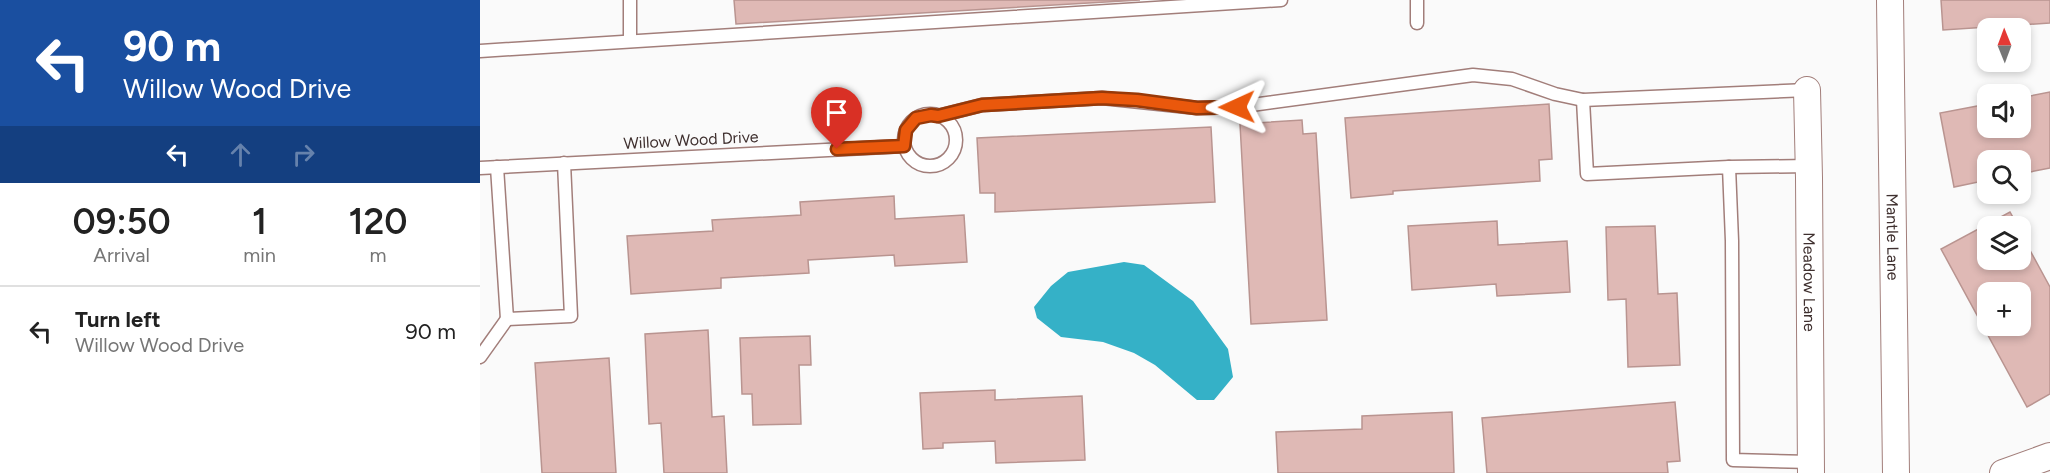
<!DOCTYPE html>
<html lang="en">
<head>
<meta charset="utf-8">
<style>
  body { margin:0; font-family:Figtree,sans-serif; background:#f6f6f6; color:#222; height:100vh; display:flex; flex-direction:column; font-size:22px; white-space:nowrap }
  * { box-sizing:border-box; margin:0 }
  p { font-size:20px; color:#767676 }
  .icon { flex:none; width:33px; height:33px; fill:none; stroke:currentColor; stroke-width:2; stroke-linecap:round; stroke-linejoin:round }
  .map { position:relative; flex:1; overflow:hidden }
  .details { display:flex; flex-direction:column; background:#fff; width:480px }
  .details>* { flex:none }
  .hud { background:#1a4fa0; color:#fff; overflow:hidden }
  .needle { width:39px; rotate:359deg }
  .tools { position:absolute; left:1497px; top:18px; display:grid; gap:12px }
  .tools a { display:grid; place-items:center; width:54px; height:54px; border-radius:12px; background:#fff; box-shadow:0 3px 9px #0003; font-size:30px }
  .pin { position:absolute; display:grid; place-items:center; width:51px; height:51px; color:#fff; margin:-62px -26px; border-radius:50% 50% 50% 0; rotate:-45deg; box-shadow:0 0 6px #0007 }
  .pin .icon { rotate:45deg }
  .me { position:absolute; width:66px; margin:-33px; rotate:269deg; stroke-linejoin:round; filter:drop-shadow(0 0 4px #0008) }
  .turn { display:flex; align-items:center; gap:21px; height:126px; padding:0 24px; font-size:27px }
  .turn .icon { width:78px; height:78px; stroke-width:2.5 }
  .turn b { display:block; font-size:42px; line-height:51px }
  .lanes { display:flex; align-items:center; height:57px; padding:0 24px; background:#0003; justify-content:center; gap:30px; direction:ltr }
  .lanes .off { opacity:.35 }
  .eta { display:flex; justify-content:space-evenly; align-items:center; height:102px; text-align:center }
  .eta b { font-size:36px; font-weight:600; line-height:42px }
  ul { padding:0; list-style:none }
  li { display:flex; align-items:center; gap:18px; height:90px; padding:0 24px; border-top:2px solid #e0e0e0 }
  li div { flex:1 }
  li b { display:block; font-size:22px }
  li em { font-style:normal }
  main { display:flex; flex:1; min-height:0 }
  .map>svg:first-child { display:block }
</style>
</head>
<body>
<main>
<section class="details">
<div class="hud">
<div class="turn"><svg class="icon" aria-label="left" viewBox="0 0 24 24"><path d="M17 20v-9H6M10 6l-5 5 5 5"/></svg><div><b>90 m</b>Willow Wood Drive</div></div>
<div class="lanes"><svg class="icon" aria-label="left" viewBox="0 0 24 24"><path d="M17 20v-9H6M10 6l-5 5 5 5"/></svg><svg class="icon off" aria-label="ahead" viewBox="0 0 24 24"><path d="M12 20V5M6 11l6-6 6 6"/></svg><svg class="icon off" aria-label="right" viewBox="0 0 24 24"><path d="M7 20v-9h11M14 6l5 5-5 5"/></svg></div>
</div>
<div class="eta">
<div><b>09:50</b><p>Arrival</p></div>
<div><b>1</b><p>min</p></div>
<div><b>120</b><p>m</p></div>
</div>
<ul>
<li><svg class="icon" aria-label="left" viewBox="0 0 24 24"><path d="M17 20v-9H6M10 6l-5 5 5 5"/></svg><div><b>Turn left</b><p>Willow Wood Drive</p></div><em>90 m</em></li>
</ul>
</section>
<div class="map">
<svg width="1570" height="473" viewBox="0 0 1570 473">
  <rect width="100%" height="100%" fill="#fafafa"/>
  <polygon fill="#35b1c7" points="644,262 664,265 713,301 748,349 753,377 734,400 717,400 675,365 654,353 623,342 581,337 557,318 554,307 571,286 588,272"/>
  <g fill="#dfb9b5" stroke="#b99490" stroke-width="1.5" fill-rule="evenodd">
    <polygon points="254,0 660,0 256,24"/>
    <polygon points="1461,0 1570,0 1570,23 1463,30"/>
    <polygon points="1570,92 1570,168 1540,174 1540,160 1508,160 1508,180 1474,187 1460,113 1508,104 1508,128 1540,128 1540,98"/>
    <polygon points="1069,104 1072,159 1059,160 1060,181 913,191 913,194 871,198 865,118"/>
    <polygon points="822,120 823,134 836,133 847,320 771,324 760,124"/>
    <polygon points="731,127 735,202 515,212 515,193 500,193 497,138"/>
    <polygon points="414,196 415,219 484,215 487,262 415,266 414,255 328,260 329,273 241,278 241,288 151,294 147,236 233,231 232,220 321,215 320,202"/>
    <path d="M 1530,212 L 1538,226 L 1508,226 L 1508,260 L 1540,260 L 1540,232 L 1570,287 L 1570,394 L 1547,407 L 1461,249 ZM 1508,292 L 1540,292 L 1540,326 L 1508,326 Z"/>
    <polygon points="1017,221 1018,245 1087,241 1090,292 1017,296 1016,284 932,290 928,226"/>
    <polygon points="1175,226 1178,294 1197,293 1200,365 1148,367 1146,299 1128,300 1126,227"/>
    <polygon points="228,330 232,417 244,416 247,473 184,473 181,423 169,424 165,334"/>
    <polygon points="330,336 331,365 319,365 321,424 273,425 272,394 262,394 260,338"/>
    <polygon points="129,358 136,473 62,473 55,363"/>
    <polygon points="515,390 515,400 602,396 605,460 516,463 515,441 463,443 463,448 443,449 440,393"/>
    <polygon points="1195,402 1200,461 1187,462 1188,473 1007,473 1002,418"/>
    <polygon points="972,412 974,473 798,473 796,432 882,429 882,416"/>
  </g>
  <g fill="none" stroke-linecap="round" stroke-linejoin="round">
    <g stroke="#a27e7a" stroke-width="15">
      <g id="service">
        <polyline points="937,23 937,0"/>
        <polyline points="150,41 150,0"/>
        <polyline points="0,51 801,0"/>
        <polyline points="1327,90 1103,100 1107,174 1249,167 1252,241 1253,460 1331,462"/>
        <circle cx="450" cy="140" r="26"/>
        <polyline points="458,116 502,105 622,98 717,108 757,107 993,75 1032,79 1075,94 1103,100"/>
        <polyline points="17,167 27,319 91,316 84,163"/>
        <polyline points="1249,167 1329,166"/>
        <polyline points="0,168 424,146"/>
        <polyline points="0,357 27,319"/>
      </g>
    </g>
    <g stroke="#a27e7a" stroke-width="28">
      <g id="minor">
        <path id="s1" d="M 1410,0 L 1416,473"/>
        <path id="s2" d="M 1327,90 L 1329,178 L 1331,473"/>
        <polyline points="1523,473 1570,456"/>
      </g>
    </g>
    <use href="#service" stroke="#fff" stroke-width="12"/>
    <use href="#minor" stroke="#fff" stroke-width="26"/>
  </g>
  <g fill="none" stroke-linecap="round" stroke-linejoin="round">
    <g stroke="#983908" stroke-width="15">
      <polyline id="route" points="357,149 424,146 426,130 436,118 451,115 458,116 502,105 622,98 657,100 717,108 757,107"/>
    </g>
    <use href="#route" stroke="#ea580c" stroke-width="10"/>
  </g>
  <g text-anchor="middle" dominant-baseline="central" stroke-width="6" stroke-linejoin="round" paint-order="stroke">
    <g font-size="16" fill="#3f302f" stroke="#fafafa">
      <text transform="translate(211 140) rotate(-3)">Willow Wood Drive</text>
      <text stroke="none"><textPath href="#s1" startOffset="237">Mantle Lane</textPath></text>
      <text stroke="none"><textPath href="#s2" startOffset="192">Meadow Lane</textPath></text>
    </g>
  </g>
</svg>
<div class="tools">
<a><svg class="needle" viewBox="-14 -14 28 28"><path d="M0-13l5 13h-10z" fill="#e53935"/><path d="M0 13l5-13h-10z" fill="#767676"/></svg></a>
<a><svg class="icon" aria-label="sound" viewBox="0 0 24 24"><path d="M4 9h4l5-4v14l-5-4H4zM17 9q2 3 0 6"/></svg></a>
<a><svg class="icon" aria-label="search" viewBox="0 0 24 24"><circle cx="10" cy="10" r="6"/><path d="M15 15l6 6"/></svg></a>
<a><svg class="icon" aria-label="layers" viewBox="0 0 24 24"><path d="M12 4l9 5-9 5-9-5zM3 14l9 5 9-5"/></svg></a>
<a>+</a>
</div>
<div class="pin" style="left:357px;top:149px;background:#d93025"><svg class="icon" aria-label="arrive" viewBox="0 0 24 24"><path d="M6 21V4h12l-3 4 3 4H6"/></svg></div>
<svg class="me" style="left:757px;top:107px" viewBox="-20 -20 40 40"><path d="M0-17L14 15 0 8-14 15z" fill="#ea580c" stroke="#fff" stroke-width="4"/></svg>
</div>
</main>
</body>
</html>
